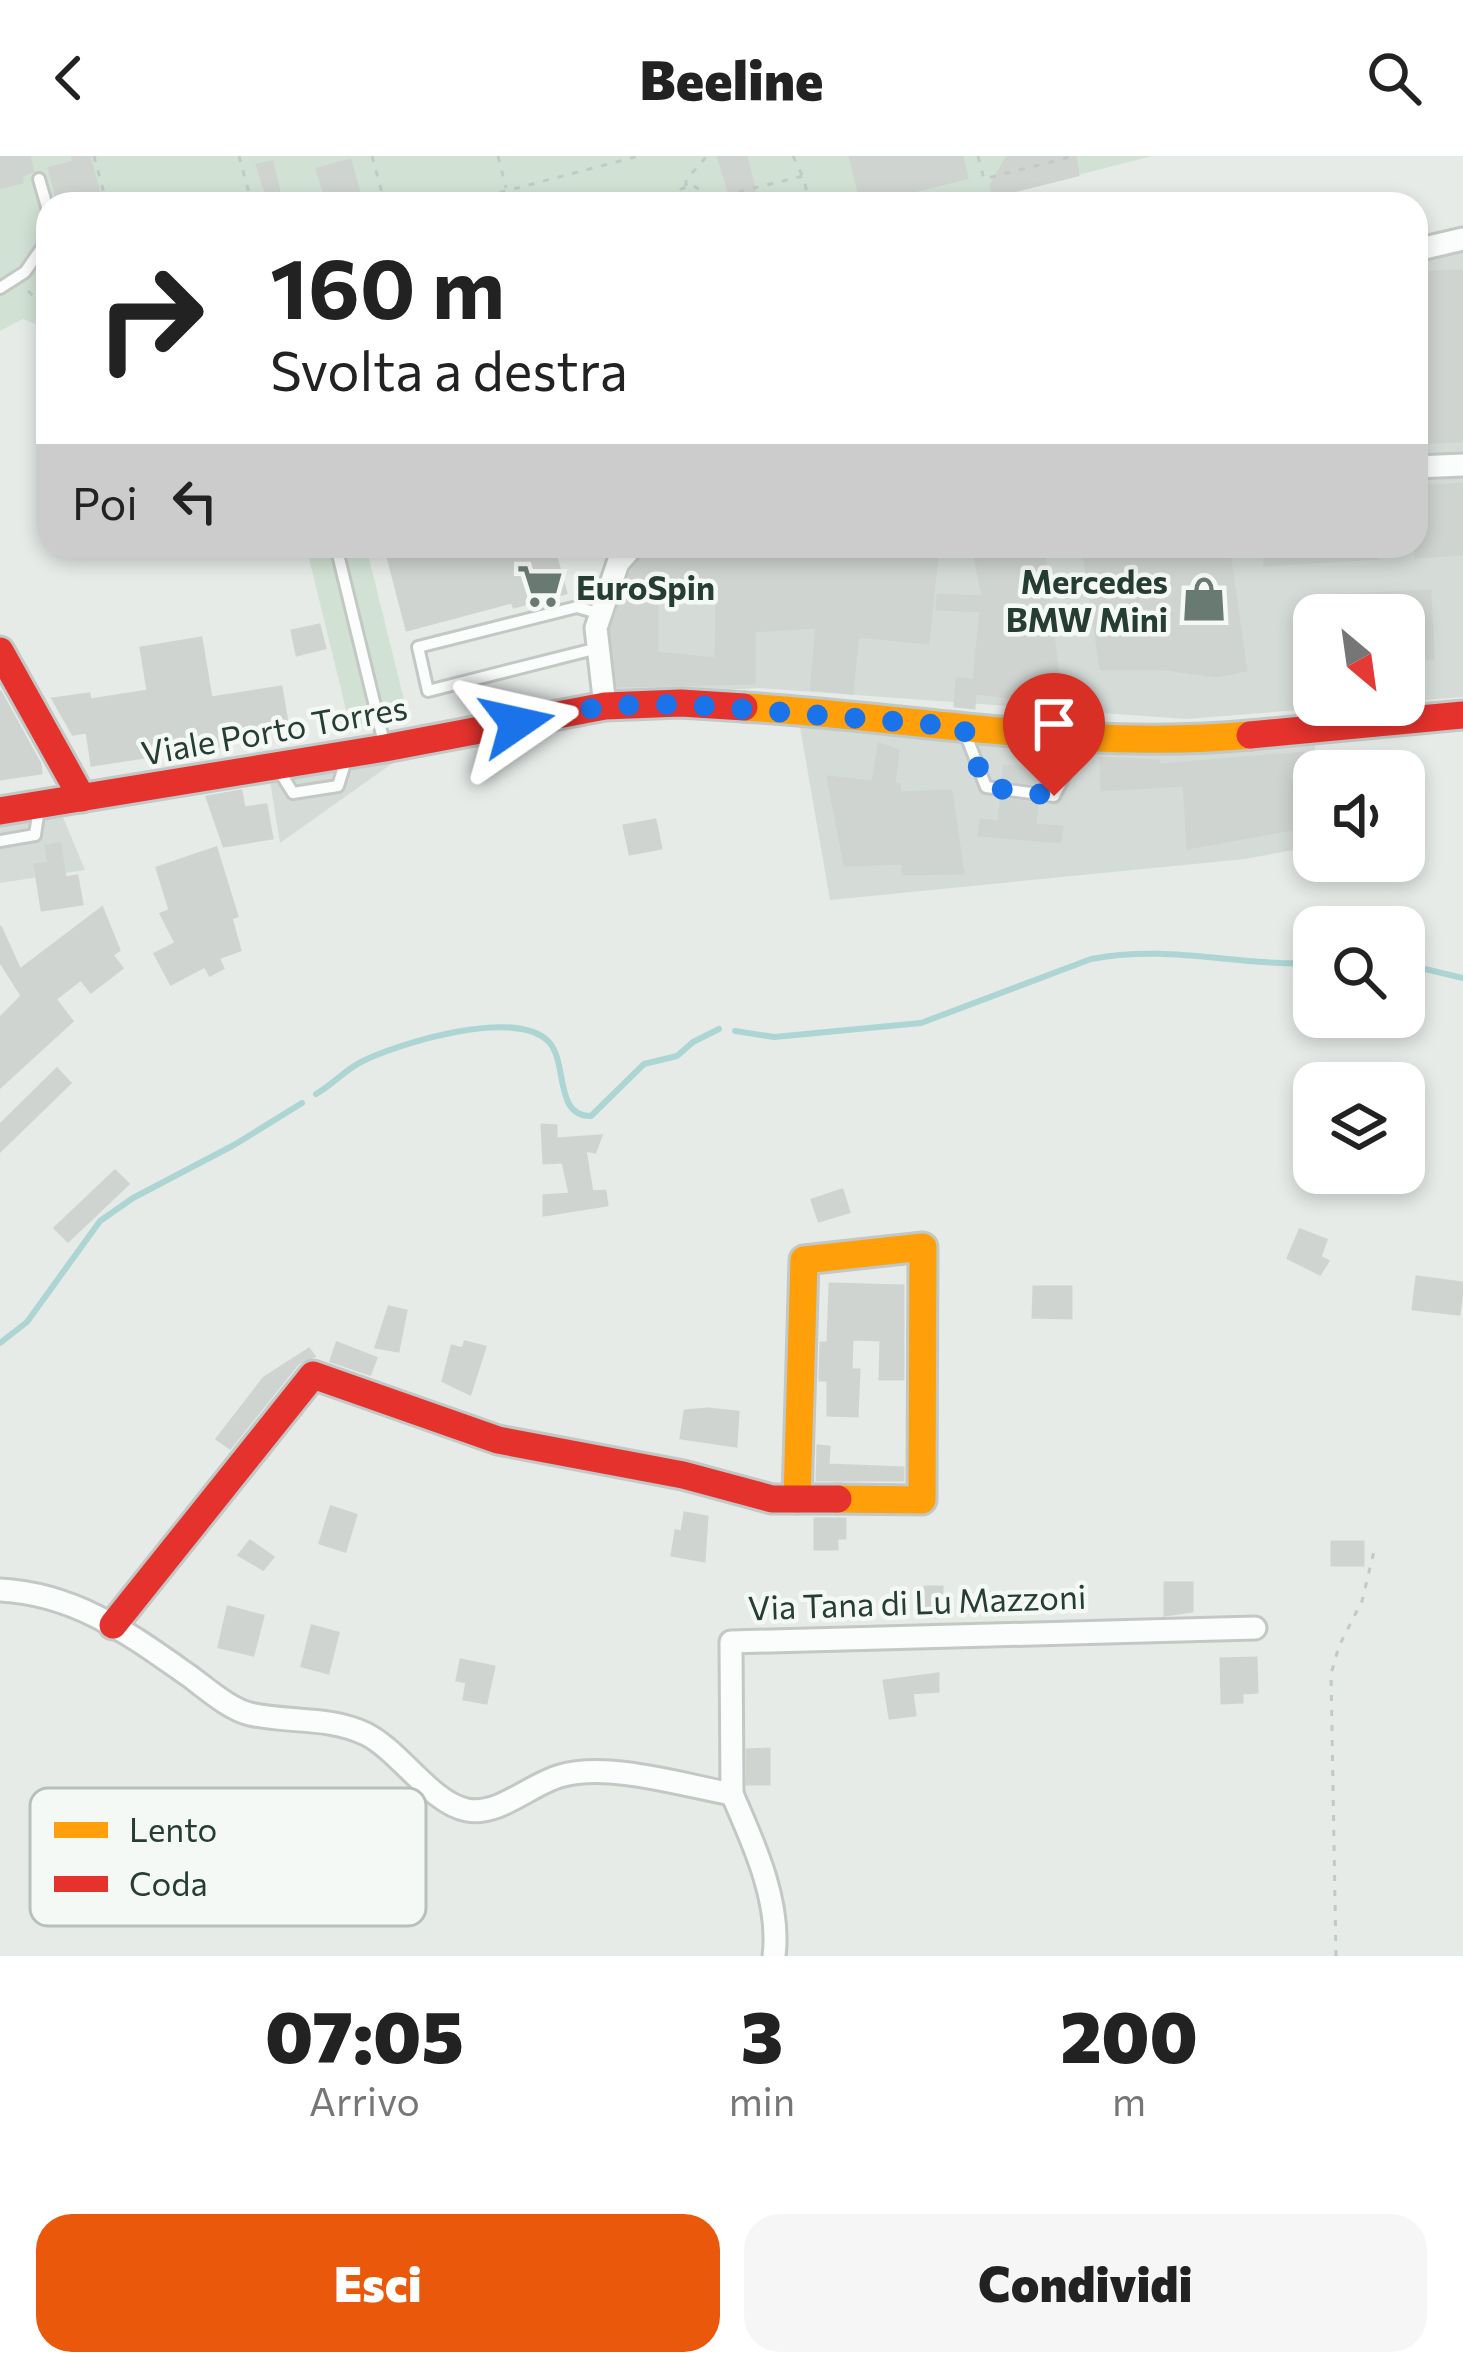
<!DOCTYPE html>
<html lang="it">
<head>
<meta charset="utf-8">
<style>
  body { margin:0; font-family:Commissioner,sans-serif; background:#f6f6f6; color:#222; height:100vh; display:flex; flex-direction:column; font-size:45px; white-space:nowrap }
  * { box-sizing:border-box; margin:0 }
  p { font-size:39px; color:#767676 }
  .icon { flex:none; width:66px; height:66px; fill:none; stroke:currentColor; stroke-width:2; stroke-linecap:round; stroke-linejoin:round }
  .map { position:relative; height:1800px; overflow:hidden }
  .details { display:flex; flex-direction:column; background:#fff; flex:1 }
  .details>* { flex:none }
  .guide { position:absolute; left:36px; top:36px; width:1392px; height:366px; border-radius:36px; box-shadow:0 6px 18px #0003; background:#fff; color:#222; overflow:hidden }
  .needle { width:78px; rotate:151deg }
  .controls { position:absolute; left:1293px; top:438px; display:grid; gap:24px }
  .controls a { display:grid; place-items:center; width:132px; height:132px; border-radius:24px; background:#fff; box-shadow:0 6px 18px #0003; font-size:60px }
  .pin { position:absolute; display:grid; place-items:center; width:102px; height:102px; color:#fff; margin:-123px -51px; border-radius:50% 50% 50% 0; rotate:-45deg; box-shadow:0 0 12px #0007 }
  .pin .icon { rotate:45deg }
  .me { position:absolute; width:132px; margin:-66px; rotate:79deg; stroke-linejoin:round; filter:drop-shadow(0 0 9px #0008) }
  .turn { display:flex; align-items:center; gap:42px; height:252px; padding:0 36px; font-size:54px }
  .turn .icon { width:156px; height:156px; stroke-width:2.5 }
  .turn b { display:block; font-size:84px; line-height:102px }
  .then { display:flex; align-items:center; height:114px; padding:0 36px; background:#0003; gap:24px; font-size:45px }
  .eta { display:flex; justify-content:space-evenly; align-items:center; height:204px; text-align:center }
  .eta b { font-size:72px; font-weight:800; line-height:84px }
  .cta { display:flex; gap:24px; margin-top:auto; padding:24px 36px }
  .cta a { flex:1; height:138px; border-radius:36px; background:#ea580c; color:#fff; font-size:48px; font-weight:800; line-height:138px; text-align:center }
  .cta a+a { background:#f6f6f6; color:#222 }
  header { display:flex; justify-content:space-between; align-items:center; height:156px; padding:0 36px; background:#fff; font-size:54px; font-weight:800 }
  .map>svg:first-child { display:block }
</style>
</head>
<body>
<header><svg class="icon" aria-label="back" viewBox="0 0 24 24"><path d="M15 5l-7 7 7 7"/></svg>Beeline<svg class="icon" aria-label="search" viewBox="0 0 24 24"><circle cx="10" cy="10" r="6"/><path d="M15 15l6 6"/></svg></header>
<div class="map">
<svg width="1463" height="1800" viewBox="0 0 1463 1800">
  <rect width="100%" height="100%" fill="#e6ebe8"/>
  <g fill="#d5dcd8">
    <polygon points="1463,89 1463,541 1404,546 1404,459 1314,459 1314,549 1362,549 1186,563 758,532 611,542 604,472 627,409 645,390 1416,390 1416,100"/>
    <polygon points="800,571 1062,591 1314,586 1318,615 1314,615 1314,690 1245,703 830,744"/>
    <polygon points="397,604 280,687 270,625"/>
    <polygon points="62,659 85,714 0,727 0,669"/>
  </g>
  <g fill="#d1e2d4">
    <polygon points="0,0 1152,0 966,48 48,48 48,173 23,163 0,175"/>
    <polygon points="306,390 366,390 408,560 350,570"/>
  </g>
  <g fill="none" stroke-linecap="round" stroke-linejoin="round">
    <g stroke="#acd5d4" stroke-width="6">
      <polyline points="1404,808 1463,822"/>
      <path d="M 735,875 L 774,881 L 921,867 L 1091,803 C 1169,788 1236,810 1314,807"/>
      <path d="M 316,938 C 332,929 345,914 361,906 C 399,887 516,851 549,886 C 568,907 554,961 591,960 L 644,908 L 677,900 L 693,886 L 719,873"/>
      <polyline points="0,1187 27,1166 100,1065 133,1042 234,989 302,947"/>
    </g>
  </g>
  <g fill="#cfd4d1" stroke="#cfd4d1" stroke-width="3" fill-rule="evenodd">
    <polygon points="0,0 29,0 33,15 22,19 22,26 0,32"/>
    <polygon points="72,0 89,0 102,48 59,48 49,12 74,6"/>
    <polygon points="718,0 746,0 758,48 733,48"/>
    <polygon points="850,0 962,0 967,22 862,48"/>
    <polygon points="1008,0 1075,0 1078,19 994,40 991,29"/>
    <polygon points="350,4 362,48 328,48 317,13"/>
    <polygon points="272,6 282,48 270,48 257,9"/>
    <polygon points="1463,115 1463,285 1416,287 1416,117"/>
    <polygon points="1463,328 1463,398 1416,401 1416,331"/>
    <polygon points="430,390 553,390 566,437 514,451 512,446 407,474 388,401"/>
    <path d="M 649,390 L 755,390 L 755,400 L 801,397 L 800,390 L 938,390 L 928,487 L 858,480 L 852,537 L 811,533 L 817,471 L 754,475 L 754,527 L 618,530 L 611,474 L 630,419 ZM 657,443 L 717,443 L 716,503 L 657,497 Z"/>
    <polygon points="973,390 1043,390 1061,547 975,537 974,552 955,550 957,523 974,524 981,455 937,453 938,439 983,441"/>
    <polygon points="1144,390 1228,390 1246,514 1216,520 1165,513 1101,513 1084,399"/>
    <polygon points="1264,390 1377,390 1377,402 1265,409"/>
    <polygon points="1430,435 1433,502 1404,504 1404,459 1327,459 1326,440"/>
    <polygon points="319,469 325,492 297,499 292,475"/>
    <polygon points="201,482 211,542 281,531 287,566 216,577 218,590 92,609 87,576 73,578 53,543 89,538 90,544 148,535 141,492"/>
    <polygon points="0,535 40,608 41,617 0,623"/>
    <polygon points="879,588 898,595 894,628 899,629 900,637 951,635 963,717 903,718 903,707 845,709 828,621 873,626"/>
    <polygon points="1303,597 1306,616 1286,619 1309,641 1308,670 1188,692 1184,629 1102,634 1101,602 1158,605 1159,609"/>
    <polygon points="1004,610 1040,613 1039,628 1003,623"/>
    <polygon points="241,635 244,652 266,649 272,682 224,690 207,641"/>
    <polygon points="1001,643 1037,648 1035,669 1062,671 1060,686 979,679 981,664 999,666"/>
    <polygon points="655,664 661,692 630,698 624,670"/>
    <polygon points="60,688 65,722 77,720 82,748 42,754 35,709 49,707 46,690"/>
    <polygon points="216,692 237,760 231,762 240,794 218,802 223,812 210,819 205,810 171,828 155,798 176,787 161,758 170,754 157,712"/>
    <polygon points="102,752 119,794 112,799 122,812 91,836 81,823 55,843 72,865 0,931 0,862 22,840 0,805 0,770 20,814"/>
    <polygon points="57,913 70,927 0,995 0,969"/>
    <polygon points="542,969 556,970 556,983 601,980 595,996 585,994 592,1036 605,1035 607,1049 544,1059 544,1040 570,1038 563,1006 544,1007"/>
    <polygon points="115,1015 128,1028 68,1085 55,1072"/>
    <polygon points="842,1034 849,1056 819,1065 812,1044"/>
    <polygon points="1300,1074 1326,1084 1320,1101 1328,1105 1320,1118 1288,1102"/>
    <polygon points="1417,1121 1463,1127 1459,1158 1413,1153"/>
    <polygon points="830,1128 903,1130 903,1223 880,1223 881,1184 852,1183 851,1214 859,1214 857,1260 828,1259 828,1224 820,1224 821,1187 828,1187"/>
    <polygon points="1034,1131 1071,1131 1071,1162 1033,1161"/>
    <polygon points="389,1151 406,1155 398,1195 376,1191"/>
    <polygon points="465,1186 485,1191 470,1238 443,1225 452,1190 463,1193"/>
    <polygon points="337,1187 376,1202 370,1218 331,1205"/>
    <polygon points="309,1193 314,1200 298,1207 230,1292 217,1283 264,1222"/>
    <polygon points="708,1253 738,1256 736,1290 681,1282 685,1255"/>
    <polygon points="818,1290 829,1291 828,1309 903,1312 903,1324 817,1324"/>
    <polygon points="331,1351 356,1359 345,1395 320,1387"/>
    <polygon points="685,1357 707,1361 704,1405 672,1399 676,1375 682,1376"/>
    <polygon points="815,1363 845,1363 845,1382 837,1382 837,1393 815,1393"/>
    <polygon points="250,1385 273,1401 263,1413 239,1399"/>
    <rect x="1332" y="1386" width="31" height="23"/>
    <polygon points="1165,1427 1192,1427 1192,1455 1165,1459"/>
    <polygon points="925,1431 942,1431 942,1461 926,1461"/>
    <polygon points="228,1451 263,1460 253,1499 219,1491"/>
    <polygon points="312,1470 338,1477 328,1517 302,1510"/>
    <polygon points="1256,1502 1257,1536 1242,1537 1242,1546 1222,1547 1221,1503"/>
    <polygon points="461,1504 494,1511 486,1547 464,1543 467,1526 457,1524"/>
    <polygon points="938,1518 938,1535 912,1537 915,1559 890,1562 884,1525"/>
    <polygon points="769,1593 769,1628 747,1628 747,1594"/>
  </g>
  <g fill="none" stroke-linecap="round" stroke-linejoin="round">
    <g stroke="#c3c8c5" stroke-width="16">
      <g id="lane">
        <polyline points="39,23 48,54"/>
        <polyline points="0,132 25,116 48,83"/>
        <polyline points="336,390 385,591"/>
        <polyline points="598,492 428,535 418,491 577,451 601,458"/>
        <polyline points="964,574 986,631 1054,640 1082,585"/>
        <polyline points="278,613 293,637 338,630 346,604"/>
        <polyline points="0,685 35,679 39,652"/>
      </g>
    </g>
    <g stroke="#c3c8c5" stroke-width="27">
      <g id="street">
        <polyline points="1416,94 1463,83"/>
        <polyline points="1416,311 1463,309"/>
        <polyline points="605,550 596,472 618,407 633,390"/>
        <path d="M 0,1434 C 76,1438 128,1477 188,1519 C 206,1532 229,1553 250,1558 C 289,1567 328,1560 366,1578 C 401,1596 431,1647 467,1654 C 499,1660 531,1628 560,1620 C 609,1606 682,1629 732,1638 L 731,1486 L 1255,1472"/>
        <path d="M 732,1638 C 753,1686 781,1746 774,1800"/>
      </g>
    </g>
    <g stroke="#c2c8c5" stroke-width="33">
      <g id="slow">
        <path d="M 744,551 C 913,561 1081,595 1250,579"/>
        <polyline points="797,1343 804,1104 923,1091 922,1344 838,1343"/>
      </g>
    </g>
    <g stroke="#c2c8c5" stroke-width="33">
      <g id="jam">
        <polyline points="0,495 82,642"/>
        <polyline points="1250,579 1463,559"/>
        <polyline points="0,655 385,592 605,550 681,547 744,551"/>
        <polyline points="113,1469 313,1219 498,1284 683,1319 772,1343 838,1343"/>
      </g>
    </g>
    <g stroke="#c2cac6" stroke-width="3" stroke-dasharray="6 9" stroke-linecap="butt">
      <polyline points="94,0 107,48"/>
      <polyline points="239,0 252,48"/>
      <polyline points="372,0 385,48"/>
      <polyline points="498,0 506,32"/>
      <polyline points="793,0 802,19"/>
      <polyline points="978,0 984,23 1074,0"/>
      <polyline points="686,30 686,24 707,0"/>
      <polyline points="709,43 803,20 810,48"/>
      <polyline points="456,48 639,0"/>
      <polyline points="675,48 681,33 692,29 707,38 709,48"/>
      <polyline points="28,135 48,154"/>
      <polyline points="1336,1800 1331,1518 1339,1490 1362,1445 1374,1395"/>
    </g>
    <use href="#lane" stroke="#fbfcfc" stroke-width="10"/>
    <use href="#street" stroke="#fbfcfc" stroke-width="21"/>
    <use href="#slow" stroke="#ff9f0a" stroke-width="27"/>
    <use href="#jam" stroke="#e5322d" stroke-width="27"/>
  </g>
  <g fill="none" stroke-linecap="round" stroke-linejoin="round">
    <polyline stroke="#1a73e8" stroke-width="21" stroke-dasharray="0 37.8" points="517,567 605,550 681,548 963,571 986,631 1054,640"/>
  </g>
  <defs>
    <g id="supermarket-bare" transform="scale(3.6)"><path d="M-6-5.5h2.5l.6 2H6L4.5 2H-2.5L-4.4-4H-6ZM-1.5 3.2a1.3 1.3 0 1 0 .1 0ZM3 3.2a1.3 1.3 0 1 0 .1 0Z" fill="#697a72" stroke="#f5f9f6" stroke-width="2.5" paint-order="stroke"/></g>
    <g id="shop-bare" transform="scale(3.6)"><path d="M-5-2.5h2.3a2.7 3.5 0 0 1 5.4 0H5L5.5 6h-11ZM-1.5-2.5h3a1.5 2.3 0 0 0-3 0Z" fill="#697a72" stroke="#f5f9f6" stroke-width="2.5" paint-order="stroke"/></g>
  </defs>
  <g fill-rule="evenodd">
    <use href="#supermarket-bare" x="540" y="430"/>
    <use href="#shop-bare" x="1204" y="443"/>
  </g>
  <g text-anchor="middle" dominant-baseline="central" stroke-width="9" stroke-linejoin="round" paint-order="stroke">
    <g font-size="33" font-weight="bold" fill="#263d33" stroke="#f5f9f6" text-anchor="end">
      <text x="1168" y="424">Mercedes<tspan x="1168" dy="38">BMW Mini</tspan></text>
      <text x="576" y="430" text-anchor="start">EuroSpin</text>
    </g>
    <g font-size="33" fill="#263d33" stroke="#f5f9f6">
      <text transform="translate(274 573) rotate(-10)">Viale Porto Torres</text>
      <text transform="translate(917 1445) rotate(-2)">Via Tana di Lu Mazzoni</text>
    </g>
  </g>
  <rect x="30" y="1632" width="396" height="138" rx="18" fill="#f5f9f6" stroke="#b7c1bc" stroke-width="3"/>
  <rect x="54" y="1666" width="54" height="16" fill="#ff9f0a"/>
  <rect x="54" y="1720" width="54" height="16" fill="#e5322d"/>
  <g font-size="33" fill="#263d33">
    <text x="129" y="1686">Lento</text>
    <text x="129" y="1740">Coda</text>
  </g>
</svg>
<div class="controls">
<a><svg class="needle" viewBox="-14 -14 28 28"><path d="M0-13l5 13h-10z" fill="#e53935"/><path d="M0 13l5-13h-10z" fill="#767676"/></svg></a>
<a><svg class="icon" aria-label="sound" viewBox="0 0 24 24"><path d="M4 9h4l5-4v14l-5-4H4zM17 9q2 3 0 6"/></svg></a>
<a><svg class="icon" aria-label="search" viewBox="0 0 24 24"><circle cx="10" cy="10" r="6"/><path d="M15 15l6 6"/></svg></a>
<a><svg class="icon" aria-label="layers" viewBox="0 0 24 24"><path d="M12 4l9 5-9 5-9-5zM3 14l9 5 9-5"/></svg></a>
</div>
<div class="pin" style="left:1054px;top:640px;background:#d93025"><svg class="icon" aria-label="arrive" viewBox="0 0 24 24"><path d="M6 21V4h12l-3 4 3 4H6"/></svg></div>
<svg class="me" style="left:517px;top:567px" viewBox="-20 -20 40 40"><path d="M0-17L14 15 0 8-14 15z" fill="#1a73e8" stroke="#fff" stroke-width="4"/></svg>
<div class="guide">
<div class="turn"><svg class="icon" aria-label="right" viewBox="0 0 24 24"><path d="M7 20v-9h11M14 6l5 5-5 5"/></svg><div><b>160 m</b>Svolta a destra</div></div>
<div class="then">Poi<svg class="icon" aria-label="left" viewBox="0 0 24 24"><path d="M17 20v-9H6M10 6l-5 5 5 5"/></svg></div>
</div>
</div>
<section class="details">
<div class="eta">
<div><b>07:05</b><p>Arrivo</p></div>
<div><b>3</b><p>min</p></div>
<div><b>200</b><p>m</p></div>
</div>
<div class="cta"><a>Esci</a><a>Condividi</a></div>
</section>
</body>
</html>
